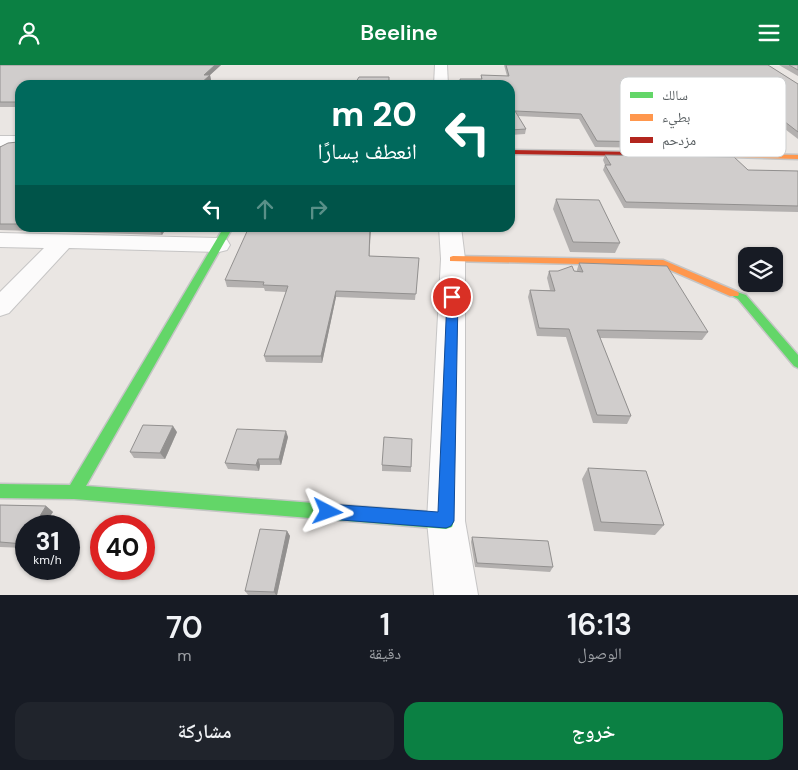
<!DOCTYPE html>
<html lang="ar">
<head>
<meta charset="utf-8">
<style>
  body { margin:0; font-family:"DM Sans","Noto Naskh Arabic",sans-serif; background:#20242c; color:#f1f3f6; direction:rtl; height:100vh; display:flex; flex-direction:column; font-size:19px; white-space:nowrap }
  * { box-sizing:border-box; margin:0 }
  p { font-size:16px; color:#9ea1a6 }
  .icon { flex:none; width:28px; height:28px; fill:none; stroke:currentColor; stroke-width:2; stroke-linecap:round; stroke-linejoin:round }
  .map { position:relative; height:530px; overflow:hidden; direction:ltr }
  .panel { display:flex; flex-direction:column; background:#171b24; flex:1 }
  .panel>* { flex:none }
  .banner { position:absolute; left:15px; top:15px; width:500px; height:152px; border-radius:15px; box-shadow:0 1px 4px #0004; direction:rtl; background:#00695c; color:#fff; overflow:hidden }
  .buttons { position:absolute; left:738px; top:182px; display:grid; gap:10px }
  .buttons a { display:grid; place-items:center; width:45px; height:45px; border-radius:10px; background:#171b24; box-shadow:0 1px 4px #0004; font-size:25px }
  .speed { position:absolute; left:15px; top:450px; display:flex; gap:10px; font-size:25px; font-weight:700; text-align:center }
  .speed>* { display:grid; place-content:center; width:65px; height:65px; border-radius:50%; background:#171b24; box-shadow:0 1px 4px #0004; line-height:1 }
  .speed small { font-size:12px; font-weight:400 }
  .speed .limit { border:8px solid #d22; background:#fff; color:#111 }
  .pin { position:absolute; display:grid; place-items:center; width:42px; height:42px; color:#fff; margin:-21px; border:2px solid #fff; border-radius:50%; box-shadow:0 1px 5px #0007 }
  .me { position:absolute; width:55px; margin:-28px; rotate:94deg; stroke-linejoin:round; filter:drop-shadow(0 0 4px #0008) }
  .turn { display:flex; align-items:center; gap:18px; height:105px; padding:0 15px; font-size:22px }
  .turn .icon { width:65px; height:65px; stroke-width:2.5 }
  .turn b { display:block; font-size:35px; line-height:42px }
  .lanes { display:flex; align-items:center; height:48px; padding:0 15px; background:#0003; justify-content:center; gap:25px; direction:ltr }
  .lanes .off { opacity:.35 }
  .eta { display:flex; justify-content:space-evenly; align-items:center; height:85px; text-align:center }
  .eta b { font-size:30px; font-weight:600; line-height:35px }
  .cta { display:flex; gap:10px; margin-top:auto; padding:10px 15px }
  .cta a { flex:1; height:58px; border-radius:15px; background:#0b8043; color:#fff; font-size:20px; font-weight:600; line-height:58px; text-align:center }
  .cta a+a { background:#20242c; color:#f1f3f6 }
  header { display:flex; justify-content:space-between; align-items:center; height:65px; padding:0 15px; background:#0b8043; color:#fff; font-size:22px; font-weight:600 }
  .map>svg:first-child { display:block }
</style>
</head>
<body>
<header><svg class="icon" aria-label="menu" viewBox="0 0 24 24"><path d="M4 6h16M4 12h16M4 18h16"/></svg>Beeline<svg class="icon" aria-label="person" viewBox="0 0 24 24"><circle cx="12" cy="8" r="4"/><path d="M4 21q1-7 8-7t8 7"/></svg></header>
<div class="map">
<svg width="798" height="530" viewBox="0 0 798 530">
  <rect width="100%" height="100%" fill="#eae6e3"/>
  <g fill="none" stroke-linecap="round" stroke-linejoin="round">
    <g stroke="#c6c5c5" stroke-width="2">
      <g id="street">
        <polygon points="435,0 447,0 448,20 434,20"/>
        <rect x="0" y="71" width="20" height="10"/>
        <polygon points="439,162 461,162 465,194 465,456 478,530 434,530 427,456 441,194"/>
        <polygon points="0,168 219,173 227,175 230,180 227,185 219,187 69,183 9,248 0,251 0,227 44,183 0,182"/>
      </g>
    </g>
    <g stroke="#c5c5c5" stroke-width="3">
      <g id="fast">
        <polygon points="224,162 233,162 86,421 446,448 452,450 454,456 452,462 446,464 74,434 0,433 0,419 70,420"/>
        <polygon points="734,226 746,230 798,290 798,303 794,301 738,234 729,229 730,227"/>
      </g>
    </g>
    <g stroke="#c5c5c5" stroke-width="3">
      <g id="slow">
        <polygon points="702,88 798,90 798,94 700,91 700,89"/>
        <polygon points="453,191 663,195 738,227 739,229 738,231 730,231 661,201 450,196 450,192"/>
      </g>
    </g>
    <g stroke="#c5c5c5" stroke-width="3">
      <polygon id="jam" points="510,85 702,88 706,90 702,92 510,89"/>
    </g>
    <use href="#street" fill="#fcfbfb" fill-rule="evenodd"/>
    <use href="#fast" fill="#63d668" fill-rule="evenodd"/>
    <use href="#slow" fill="#ff974d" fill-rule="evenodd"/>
    <use href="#jam" fill="#b3261e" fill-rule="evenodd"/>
  </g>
  <g fill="#b3b0af">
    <polygon points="0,0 221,0 210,10 211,15 20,20 20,42 0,42"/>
    <polygon points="504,0 768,0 798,19 798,74 777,58 697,56 720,78 717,84 595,82 579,54 518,51 526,64 525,69 510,70 510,20 460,20 460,14 481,14 481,10 507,11"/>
    <polygon points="779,0 798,0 798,11"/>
    <polygon points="20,69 20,162 167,162 162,170 0,165 0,82 18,77"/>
    <polygon points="605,90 748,105 798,106 798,147 624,143 603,105 605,100 603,95"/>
    <polygon points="556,134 620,178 615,188 570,187 553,144"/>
    <polygon points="369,191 419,193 415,235 336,232 322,298 266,297 264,291 286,227 265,226 264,223 227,222 225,215"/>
    <polygon points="579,198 708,267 702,275 600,273 631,351 627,359 593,358 566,272 537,271 528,232 530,225 550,225 547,213 549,206 577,206 577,205"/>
    <polygon points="177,367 165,394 134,393 130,387"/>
    <polygon points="288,372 281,400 260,400 259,406 228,404 225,398"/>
    <polygon points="412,374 411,407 382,406 382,400"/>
    <polygon points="588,403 664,460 655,470 594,466 582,414"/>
    <polygon points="0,440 46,441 53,447 26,461 26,483 0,482"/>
    <polygon points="287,466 290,471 277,530 248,530 245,526"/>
    <polygon points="472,472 553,502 550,507 475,502 471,477"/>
  </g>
  <g fill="#92908f">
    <polygon points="215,0 221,0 210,10 211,15 205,20 199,20 204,10"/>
    <polygon points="160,162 167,162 162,170 159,164"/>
    <polygon points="370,162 371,162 369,198 369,191"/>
    <polygon points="336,226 336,232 322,298 321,291"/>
    <polygon points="173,361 177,367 165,394 160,388"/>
    <polygon points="286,366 288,372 281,400 279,394"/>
    <polygon points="258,394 260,400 259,406 256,400"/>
    <polygon points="46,441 53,447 44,461 34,461"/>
    <polygon points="287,466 290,471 277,530 276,530 274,527"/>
  </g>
  <g fill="#d0cdcc" stroke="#92908f">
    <polygon points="0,0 215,0 204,10 210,10 199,20 20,20 20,37 0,37"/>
    <polygon points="506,0 768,0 798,19 798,67 780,53 691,50 720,78 597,76 581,49 515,46 526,64 510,65 510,20 461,20 460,14 482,14 481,10 509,11"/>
    <polygon points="789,0 798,0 798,5"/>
    <polygon points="359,12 389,12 389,20 354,20"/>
    <polygon points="20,69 20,159 0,159 0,82 8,78 18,77 19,70"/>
    <polygon points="605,90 734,92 748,105 798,106 798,141 626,137 605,100 611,100"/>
    <polygon points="556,134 599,135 620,178 573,177"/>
    <polygon points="119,162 160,162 159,164"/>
    <polygon points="249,162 370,162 369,191 419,193 416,229 336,226 321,291 264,291 288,221 263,220 264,217 225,215"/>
    <polygon points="579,198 667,201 708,267 597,265 631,351 597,350 569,264 539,263 530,225 555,226 549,206 558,206 572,201 574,206 583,207"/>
    <polygon points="143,360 173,361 160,388 130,387"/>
    <polygon points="237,364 286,366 279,394 258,394 256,400 225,398"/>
    <polygon points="384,372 412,374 411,402 382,400"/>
    <polygon points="588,403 646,406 664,460 601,457"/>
    <polygon points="0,440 46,441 34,461 26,461 26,475 24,479 0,477"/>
    <polygon points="260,464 287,466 274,527 245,526"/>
    <polygon points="472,472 548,476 553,502 477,498"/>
  </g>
  <polygon fill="#1a73e8" stroke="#114b97" points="452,228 458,232 454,456 451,461 446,463 328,454 323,452 320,447 323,441 328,439 438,447 447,232"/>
  <rect x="620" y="12" width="166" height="80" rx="8" fill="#fff" stroke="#cdcfd0" stroke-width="1"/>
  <rect x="630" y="27" width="23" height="6" fill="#63d668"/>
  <rect x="630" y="49" width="23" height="7" fill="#ff974d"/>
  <rect x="630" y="72" width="23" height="6" fill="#b3261e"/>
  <g font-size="14" fill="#595f62">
    <text x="662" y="35">سالك</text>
    <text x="662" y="57">بطيء</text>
    <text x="662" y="80">مزدحم</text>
  </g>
</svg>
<div class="buttons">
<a><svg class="icon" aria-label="layers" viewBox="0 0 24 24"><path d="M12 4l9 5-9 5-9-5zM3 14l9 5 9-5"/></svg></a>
</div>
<div class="speed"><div>31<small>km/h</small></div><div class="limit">40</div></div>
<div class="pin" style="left:452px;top:232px;background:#d93025"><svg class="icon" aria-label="arrive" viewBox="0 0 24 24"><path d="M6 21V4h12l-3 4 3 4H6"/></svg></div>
<svg class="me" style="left:328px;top:447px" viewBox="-20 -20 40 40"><path d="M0-17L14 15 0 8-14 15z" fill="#1a73e8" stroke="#fff" stroke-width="4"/></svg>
<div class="banner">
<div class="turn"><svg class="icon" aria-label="left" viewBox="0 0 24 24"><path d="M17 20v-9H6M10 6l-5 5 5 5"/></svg><div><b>20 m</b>انعطف يسارًا</div></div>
<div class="lanes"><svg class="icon" aria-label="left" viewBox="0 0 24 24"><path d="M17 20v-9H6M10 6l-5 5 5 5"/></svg><svg class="icon off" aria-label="ahead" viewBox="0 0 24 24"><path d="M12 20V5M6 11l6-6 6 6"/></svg><svg class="icon off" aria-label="right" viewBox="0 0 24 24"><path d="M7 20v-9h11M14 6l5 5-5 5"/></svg></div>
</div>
</div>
<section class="panel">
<div class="eta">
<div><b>16:13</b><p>الوصول</p></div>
<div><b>1</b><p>دقيقة</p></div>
<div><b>70</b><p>m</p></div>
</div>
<div class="cta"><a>خروج</a><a>مشاركة</a></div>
</section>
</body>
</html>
